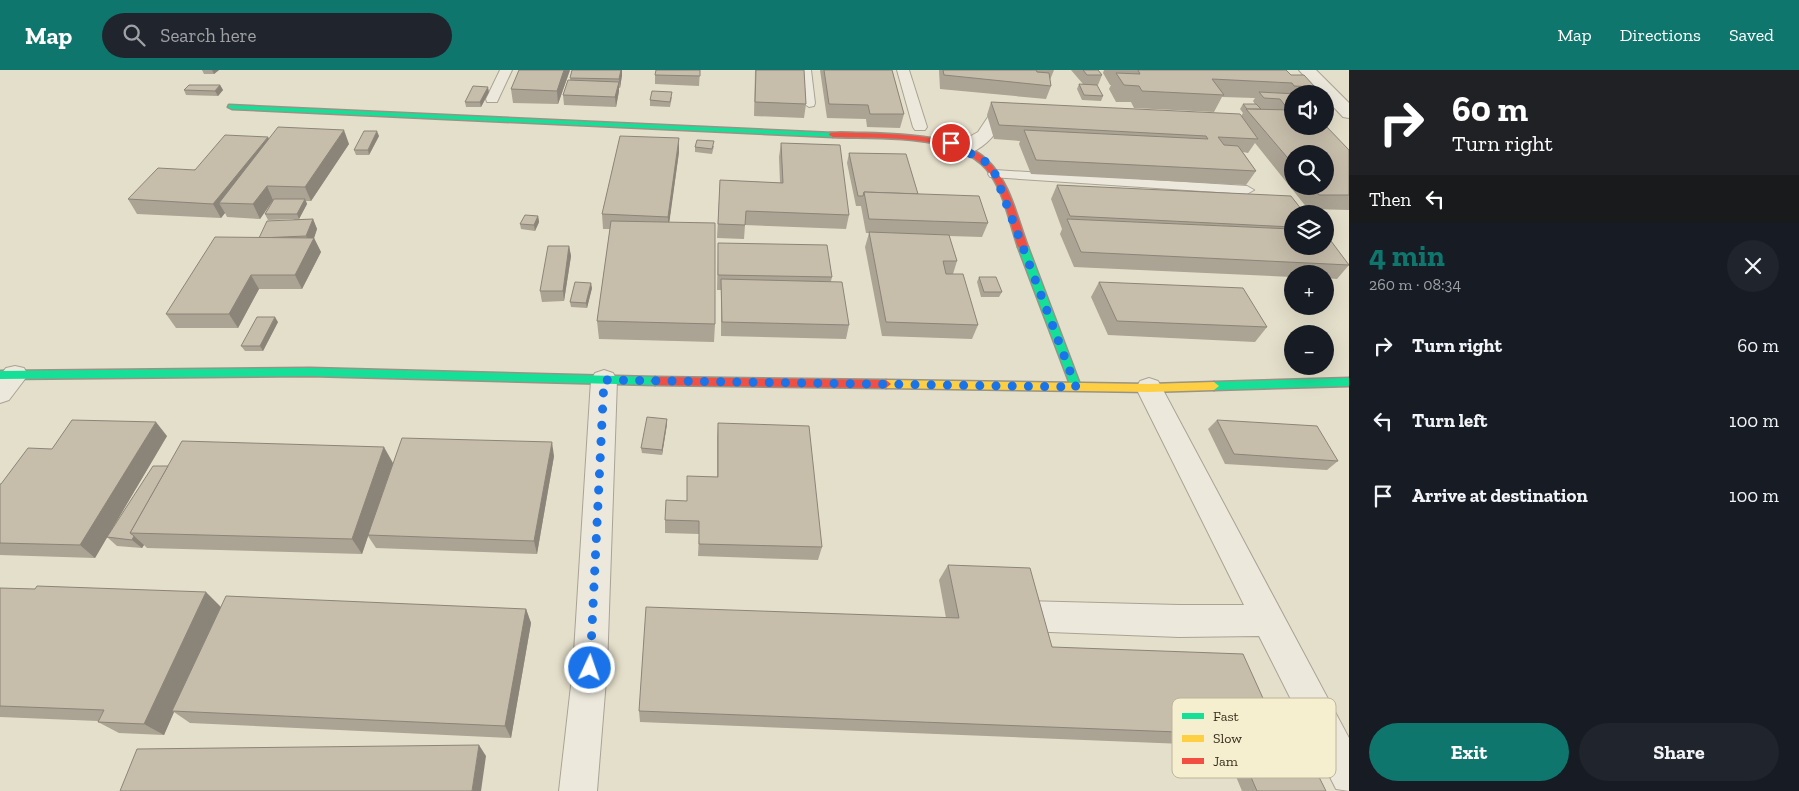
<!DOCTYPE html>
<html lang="en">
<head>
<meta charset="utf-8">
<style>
  body { margin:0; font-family:"Zilla Slab",serif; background:#20242c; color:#f1f3f6; height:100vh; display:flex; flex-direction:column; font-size:19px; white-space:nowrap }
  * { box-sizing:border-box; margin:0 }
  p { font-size:16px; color:#9ea1a6 }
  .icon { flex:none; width:28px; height:28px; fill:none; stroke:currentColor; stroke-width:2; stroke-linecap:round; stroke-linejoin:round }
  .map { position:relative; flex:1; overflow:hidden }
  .drawer { display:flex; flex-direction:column; background:#171b24; width:450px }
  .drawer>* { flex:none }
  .hud { background:#202124; color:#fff; overflow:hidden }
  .controls { position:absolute; left:1284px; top:15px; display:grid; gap:10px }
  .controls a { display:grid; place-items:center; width:50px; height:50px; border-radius:50%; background:#171b24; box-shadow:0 5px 20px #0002; font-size:25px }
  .pin { position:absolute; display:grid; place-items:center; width:42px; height:42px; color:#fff; margin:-21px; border:2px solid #fff; border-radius:50%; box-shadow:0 1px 5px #0007 }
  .me { position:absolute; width:55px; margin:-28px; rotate:3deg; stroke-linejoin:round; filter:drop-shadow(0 0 4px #0008) }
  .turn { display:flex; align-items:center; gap:18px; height:105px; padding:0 20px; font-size:22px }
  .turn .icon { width:65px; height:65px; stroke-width:2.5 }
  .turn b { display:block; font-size:35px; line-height:42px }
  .then { display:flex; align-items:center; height:48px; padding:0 20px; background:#0003; gap:10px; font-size:19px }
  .round { display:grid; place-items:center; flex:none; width:52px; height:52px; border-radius:26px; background:#20242c }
  .overview { display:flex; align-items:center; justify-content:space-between; height:85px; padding:0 20px }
  h1 { font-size:30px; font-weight:700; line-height:38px; color:#0f766e }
  .cta { display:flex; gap:10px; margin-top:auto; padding:10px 20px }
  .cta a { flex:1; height:58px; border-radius:30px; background:#0f766e; color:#fff; font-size:20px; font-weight:700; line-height:58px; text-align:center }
  .cta a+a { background:#20242c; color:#f1f3f6 }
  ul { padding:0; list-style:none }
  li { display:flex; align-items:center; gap:15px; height:75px; padding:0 20px }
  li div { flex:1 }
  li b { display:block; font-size:19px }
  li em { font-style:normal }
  header { display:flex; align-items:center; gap:30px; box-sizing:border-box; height:70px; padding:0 25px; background:#0f766e; color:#fff }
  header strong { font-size:24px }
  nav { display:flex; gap:28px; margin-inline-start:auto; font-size:18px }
  .search { width:350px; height:45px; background:#20242c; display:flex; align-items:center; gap:12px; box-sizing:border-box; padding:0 18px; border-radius:28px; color:#9ea1a6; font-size:19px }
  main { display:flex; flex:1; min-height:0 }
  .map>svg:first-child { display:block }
</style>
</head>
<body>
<header>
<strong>Map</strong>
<div class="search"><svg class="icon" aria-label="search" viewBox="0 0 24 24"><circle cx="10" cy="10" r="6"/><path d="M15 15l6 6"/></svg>Search here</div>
<nav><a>Map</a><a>Directions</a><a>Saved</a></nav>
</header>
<main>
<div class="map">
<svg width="1349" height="721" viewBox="0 0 1349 721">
  <rect width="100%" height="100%" fill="#e4dfca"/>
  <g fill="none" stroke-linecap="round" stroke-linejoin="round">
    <g stroke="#a9a394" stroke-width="2">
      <g id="lane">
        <polygon points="500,0 512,0 497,32 487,32 486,29"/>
        <polygon points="799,0 811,0 815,33 814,36 809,37 803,33"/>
        <polygon points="897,0 909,0 927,57 925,60 915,60 913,57"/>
        <polygon points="995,100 1247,116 1254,120 1247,124 990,107 988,104 990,101"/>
      </g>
    </g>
    <g stroke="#a9a394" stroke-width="2">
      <g id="street">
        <polygon points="1299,0 1316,0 1349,33 1349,48 1343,47 1325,28 1325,24 1320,24"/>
        <path d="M 1023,42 L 1029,43 L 1032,47 L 1029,51 L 1000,56 C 992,70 974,88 955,83 L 952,79 L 955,75 L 978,62 L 988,47 Z"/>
        <polygon points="15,296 24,298 28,305 9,330 0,333 0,305 6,298"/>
        <polygon points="604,300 613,303 617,310 607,598 597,721 559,721 573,598 591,310 595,303"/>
        <polygon points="1149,308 1158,311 1162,318 1349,668 1349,721 1336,719 1259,566 1179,567 1024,561 1012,557 1007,546 1012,535 1024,531 1179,535 1244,535 1136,318 1140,311"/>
      </g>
    </g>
    <g stroke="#989384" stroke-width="3">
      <g id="fast">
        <polygon points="229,35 833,63 837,65 833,67 232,39 228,37"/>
        <polygon points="1023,174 1028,177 1081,317 1080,320 1072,320 1071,317 1018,177"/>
        <polygon points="310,298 655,307 660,311 655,315 310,306 0,309 0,301"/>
        <polygon points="1349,308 1349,316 1214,320 1209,316 1214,312"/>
      </g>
    </g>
    <g stroke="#989384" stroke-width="3">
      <polygon id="slow" points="886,310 1149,314 1214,312 1219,316 1214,320 1149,322 886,318 881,314"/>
    </g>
    <g stroke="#989384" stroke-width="3">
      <g id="jam">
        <path d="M 830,63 C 840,62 851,63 861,63 C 895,64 962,65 987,90 C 1010,112 1017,148 1028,177 L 1023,180 L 1018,177 C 1010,154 1005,126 991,105 C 963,62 879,69 833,67 L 829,65 Z"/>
        <polygon points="655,307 886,310 891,314 886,318 655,315 650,311"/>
      </g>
    </g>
    <use href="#lane" fill="#ece8dc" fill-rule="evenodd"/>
    <use href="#street" fill="#ece8dc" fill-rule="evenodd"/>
    <use href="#fast" fill="#16e098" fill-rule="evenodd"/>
    <use href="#slow" fill="#ffcf43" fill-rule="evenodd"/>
    <use href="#jam" fill="#f24e42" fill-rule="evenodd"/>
  </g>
  <g fill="#aba393" fill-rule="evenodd">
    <polygon points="202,0 219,0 214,4 204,4"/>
    <polygon points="570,0 558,34 513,33 511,19"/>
    <polygon points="572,0 622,0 622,5 620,18 619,18 619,21 616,37 564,35 563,25 570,10"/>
    <polygon points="700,0 699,16 655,14 655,5"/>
    <polygon points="755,0 804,0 806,34 804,48 754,46"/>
    <polygon points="820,0 892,0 904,44 900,58 867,57 866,49 827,48"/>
    <polygon points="939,0 1054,0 1050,10 1051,16 1046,29 940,19"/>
    <polygon points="1071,0 1098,0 1102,5 1098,15 1096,15 1103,26 1101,31 1082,30 1077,19 1079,14 1083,14"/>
    <path d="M 1104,0 L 1286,0 L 1291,5 L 1315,17 L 1310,24 L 1292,24 L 1292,56 L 1349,80 L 1349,140 L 1308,139 L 1255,73 L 1248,83 L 1243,82 L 1256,101 L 1246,115 L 1031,104 L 1019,74 L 1020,71 L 994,69 L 987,45 L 991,32 L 1241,46 L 1243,43 L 1240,39 L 1243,34 L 1255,34 L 1253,31 L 1255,28 L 1222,27 L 1214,42 L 1134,38 L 1131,32 L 1116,32 L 1109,19 L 1111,15 L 1110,15 L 1103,3 ZM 1292,84 L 1325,116 L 1292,116 Z"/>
    <polygon points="220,15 223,20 218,26 186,25 184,20"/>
    <polygon points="489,22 481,37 466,37 465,32"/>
    <polygon points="672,27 670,37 650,36 650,30"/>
    <polygon points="379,66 369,85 356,85 354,80"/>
    <polygon points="268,67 269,69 349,74 311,131 306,131 307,134 299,149 313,149 317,159 314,168 321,182 302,219 259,219 238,258 176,258 166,244 259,168 295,149 268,150 265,144 272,132 260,149 227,147 225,143 221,148 137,144 128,129"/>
    <polygon points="781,73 849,145 846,159 745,155 744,169 717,168 720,110 780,113 779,87"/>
    <polygon points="714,76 712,84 695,82 695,77"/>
    <polygon points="679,82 669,152 715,254 714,272 599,269 597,251 610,159 603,159 602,144"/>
    <polygon points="849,83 918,124 988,153 982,167 949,166 957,191 953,204 978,255 972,269 882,266 865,177 869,163 866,163 861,136 856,136 847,93"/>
    <polygon points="1057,115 1292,144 1292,176 1349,194 1349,195 1337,209 1325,208 1325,204 1292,204 1292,207 1074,197 1060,164 1062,159 1051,129"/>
    <polygon points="538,146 539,152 535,161 521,159 520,154"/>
    <polygon points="718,173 832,207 831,211 849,255 846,269 721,266 721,220 717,220"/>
    <polygon points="569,176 571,186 564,231 542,232 540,221"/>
    <polygon points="979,207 1002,222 999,227 981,227 977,212"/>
    <polygon points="1099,212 1267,257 1255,272 1108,265 1091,227"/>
    <polygon points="592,218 587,238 571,237 570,232"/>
    <polygon points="278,252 263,281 245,281 241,276"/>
    <polygon points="667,349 667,354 662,385 642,383 641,378"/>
    <polygon points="1217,350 1338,391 1327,400 1225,394 1208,359"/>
    <polygon points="718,353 822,477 818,490 698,486 699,464 665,463 665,450 687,431 717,407 717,367"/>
    <polygon points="167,366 109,464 168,396 393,393 554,386 537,484 376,478 368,466 362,484 147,478 144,475 142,478 117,476 107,467 95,488 0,485 0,414 1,414 52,379"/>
    <polygon points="948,495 1052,577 1280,666 1258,677 640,652 639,641 946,548 939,510"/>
    <polygon points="0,518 221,537 526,539 531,553 511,668 190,653 174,642 164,665 119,663 98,652 98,651 0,647"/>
    <polygon points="1244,691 1326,721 1242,721 1232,697"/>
  </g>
  <g fill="#8b8478">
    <polygon points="212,0 219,0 214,4"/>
    <polygon points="564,0 570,0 558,34 557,21"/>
    <polygon points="621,0 622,0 622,5 620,18 619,9"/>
    <polygon points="619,12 619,21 616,37 615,27"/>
    <polygon points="220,15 223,20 218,26 215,21"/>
    <polygon points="488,17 489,22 481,37 480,32"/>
    <polygon points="344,60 349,74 311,131 305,117"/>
    <polygon points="377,61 379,66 369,85 368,80"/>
    <polygon points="268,67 274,81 219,133 225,143 221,148 213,134"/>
    <polygon points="679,68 679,82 668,162 668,147"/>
    <polygon points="267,116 273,130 260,149 253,134"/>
    <polygon points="305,129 307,134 299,149 297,144"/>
    <polygon points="538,146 539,152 535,161 534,155"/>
    <polygon points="313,149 317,159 314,168 321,182 302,219 295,205 310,175 306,166"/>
    <polygon points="569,176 571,186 564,231 563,221"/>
    <polygon points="251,205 259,219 238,258 229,244"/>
    <polygon points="591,213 592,218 587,238 586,233"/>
    <polygon points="275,247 278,252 263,281 260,276"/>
    <polygon points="667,349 667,354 662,385 662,380"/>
    <polygon points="156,352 167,366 95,488 80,475"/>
    <polygon points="552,372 554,386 537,484 534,471"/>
    <polygon points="384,377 393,393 362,484 352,469"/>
    <polygon points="134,466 144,475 142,478 132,470"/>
    <polygon points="206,522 221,537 172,641 174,642 164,665 144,654"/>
    <polygon points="526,539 531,553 511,668 505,656"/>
    <polygon points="479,675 486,686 481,721 472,721"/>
  </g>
  <g fill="#c7bdab" stroke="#8b8478">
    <polygon points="519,0 564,0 557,21 511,19"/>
    <polygon points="572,0 621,0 619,9 570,8"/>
    <polygon points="656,0 700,0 700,6 655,5"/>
    <polygon points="756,0 804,0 806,34 755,32"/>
    <polygon points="824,0 892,0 904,44 870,44 868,35 829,34"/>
    <polygon points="943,0 1036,0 1037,2 1049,3 1051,16 944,5"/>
    <polygon points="1083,0 1098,0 1102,5 1087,5"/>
    <polygon points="1138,0 1286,0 1291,5 1304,5 1315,17 1294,16 1292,13 1212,9 1224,25 1142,21 1139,16 1124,15 1116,3 1140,4"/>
    <polygon points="568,10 619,12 615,27 563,25"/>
    <polygon points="1079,14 1097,15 1103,26 1084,25"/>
    <polygon points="189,15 220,15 215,21 184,20"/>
    <polygon points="473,16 488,17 480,32 465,32"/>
    <polygon points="652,21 672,22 670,32 650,30"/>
    <polygon points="1259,22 1297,24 1292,24 1292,39 1287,38 1280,29 1264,28"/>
    <polygon points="991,32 1240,44 1258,69 1218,67 1224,75 1238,76 1256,101 1036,90 1024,60 1208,69 1206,66 999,55"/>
    <polygon points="1243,34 1256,34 1261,39 1247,39"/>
    <polygon points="1246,39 1292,40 1292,56 1325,56 1325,55 1349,80 1349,125 1319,125 1312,116 1325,116 1325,84 1292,84 1292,93"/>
    <polygon points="278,57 344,60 305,117 267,116 253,134 219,133"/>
    <polygon points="364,61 377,61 368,80 354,80"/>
    <polygon points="225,65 268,67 213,134 128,129 158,98 195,100"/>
    <polygon points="620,66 679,68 668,147 602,144"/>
    <polygon points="697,70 714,71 712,79 695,77"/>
    <polygon points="781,73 840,75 849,145 746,141 745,155 718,154 720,110 783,113"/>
    <polygon points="849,83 906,84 918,124 864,122 863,126 858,126"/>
    <polygon points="1057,115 1291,126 1305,144 1292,144 1292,157 1070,146"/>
    <polygon points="864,122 979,126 988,153 869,149"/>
    <polygon points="274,129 305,129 297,144 265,144"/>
    <polygon points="525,145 538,146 534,155 520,154"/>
    <polygon points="313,149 306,166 259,168 267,151"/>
    <polygon points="1067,149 1292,159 1292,176 1325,176 1325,163 1349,195 1081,182"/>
    <polygon points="611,151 715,153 715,254 597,251"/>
    <polygon points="869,162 949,165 957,191 943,191 946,204 963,204 978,255 886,252"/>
    <polygon points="215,167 314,168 295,205 251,205 229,244 166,244"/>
    <polygon points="718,173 827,175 832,207 718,205"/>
    <polygon points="548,176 569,176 563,221 540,221"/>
    <polygon points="979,207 996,207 1002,222 984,222"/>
    <polygon points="721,209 842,212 849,255 722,252"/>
    <polygon points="575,212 591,213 586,233 570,232"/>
    <polygon points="1099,212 1243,218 1267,257 1117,251"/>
    <polygon points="257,247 275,247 260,276 241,276"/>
    <polygon points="647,347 667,349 662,380 641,378"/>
    <polygon points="72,350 156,352 80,475 0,473 0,414 1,414 28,378 52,379"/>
    <polygon points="1217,350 1317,356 1338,391 1234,384"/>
    <polygon points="718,353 809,356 822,477 699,474 699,451 665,450 666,430 687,431 687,406 718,407"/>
    <polygon points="402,368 552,372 534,471 368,465"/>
    <polygon points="182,371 384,377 352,469 130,463"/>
    <polygon points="153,396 168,396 130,463 134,466 132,470 107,467"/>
    <polygon points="948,495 1030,498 1052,577 1243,584 1280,666 639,641 646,537 959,548"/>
    <polygon points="37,516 206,522 144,654 98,652 104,640 0,636 0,518 35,519"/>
    <polygon points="226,526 526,539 505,656 172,641"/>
    <polygon points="479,675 472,721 120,721 137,679"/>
    <polygon points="1244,691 1312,693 1326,721 1257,721"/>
  </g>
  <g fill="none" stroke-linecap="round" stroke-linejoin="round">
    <polyline stroke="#1a73e8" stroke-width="9" stroke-dasharray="0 16.2" points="590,598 604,310 1076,317 995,104 986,92 951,73"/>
  </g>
  <rect x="1172" y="628" width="164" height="80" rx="8" fill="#f6efcf" stroke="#bdb499" stroke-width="1"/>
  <rect x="1182" y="643" width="22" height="6" fill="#16e098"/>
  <rect x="1182" y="665" width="22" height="7" fill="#ffcf43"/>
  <rect x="1182" y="688" width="22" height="6" fill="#f24e42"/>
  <g font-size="14" fill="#372c1c">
    <text x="1213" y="651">Fast</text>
    <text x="1213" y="673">Slow</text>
    <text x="1213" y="696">Jam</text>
  </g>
</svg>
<div class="controls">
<a><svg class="icon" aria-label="sound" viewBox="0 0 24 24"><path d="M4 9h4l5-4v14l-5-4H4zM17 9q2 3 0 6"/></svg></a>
<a><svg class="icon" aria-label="search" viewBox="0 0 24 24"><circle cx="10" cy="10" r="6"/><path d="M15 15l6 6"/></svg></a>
<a><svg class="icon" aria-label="layers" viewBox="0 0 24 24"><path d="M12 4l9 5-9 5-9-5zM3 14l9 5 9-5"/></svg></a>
<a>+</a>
<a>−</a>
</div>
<div class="pin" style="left:951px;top:73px;background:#d93025"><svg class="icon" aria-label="arrive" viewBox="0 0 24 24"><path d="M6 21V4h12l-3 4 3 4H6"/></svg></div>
<svg class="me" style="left:590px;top:598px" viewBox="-20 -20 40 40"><circle r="17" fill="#1a73e8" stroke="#fff" stroke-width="3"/><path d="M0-11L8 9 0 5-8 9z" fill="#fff"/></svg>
</div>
<section class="drawer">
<div class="hud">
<div class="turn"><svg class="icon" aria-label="right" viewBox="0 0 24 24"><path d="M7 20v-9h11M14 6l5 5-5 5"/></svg><div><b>60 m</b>Turn right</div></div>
<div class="then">Then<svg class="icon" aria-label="left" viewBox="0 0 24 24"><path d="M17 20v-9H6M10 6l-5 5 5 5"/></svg></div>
</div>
<div class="overview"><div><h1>4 min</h1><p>260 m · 08:34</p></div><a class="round"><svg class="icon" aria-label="close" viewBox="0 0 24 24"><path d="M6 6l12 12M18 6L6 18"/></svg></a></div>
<ul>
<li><svg class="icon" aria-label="right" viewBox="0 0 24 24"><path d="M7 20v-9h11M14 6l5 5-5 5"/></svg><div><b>Turn right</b></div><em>60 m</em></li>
<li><svg class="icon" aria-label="left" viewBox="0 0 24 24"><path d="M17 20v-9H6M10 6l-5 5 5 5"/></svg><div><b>Turn left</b></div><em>100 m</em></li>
<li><svg class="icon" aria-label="arrive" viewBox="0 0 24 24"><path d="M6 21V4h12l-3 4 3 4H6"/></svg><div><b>Arrive at destination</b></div><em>100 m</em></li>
</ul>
<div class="cta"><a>Exit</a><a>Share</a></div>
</section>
</main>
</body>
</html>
